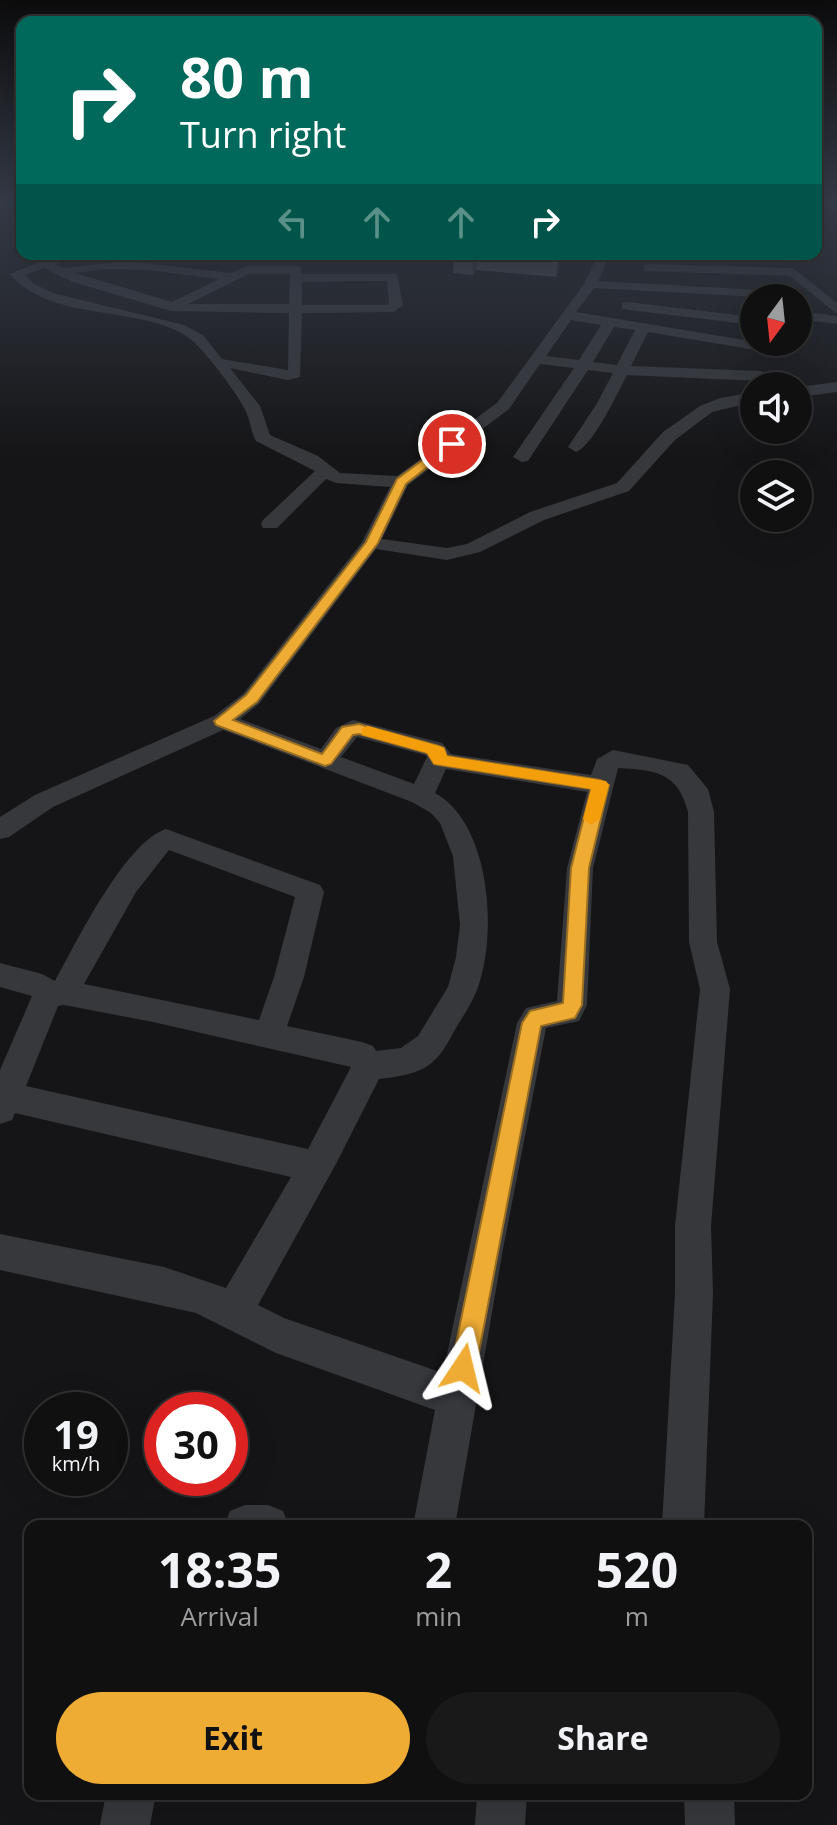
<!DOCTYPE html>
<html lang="en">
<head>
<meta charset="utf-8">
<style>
  body { margin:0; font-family:"Open Sans",sans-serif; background:#19191a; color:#f1f3f6; height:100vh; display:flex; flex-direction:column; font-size:30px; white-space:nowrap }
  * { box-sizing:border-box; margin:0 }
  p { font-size:26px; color:#9c9d9f }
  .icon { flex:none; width:44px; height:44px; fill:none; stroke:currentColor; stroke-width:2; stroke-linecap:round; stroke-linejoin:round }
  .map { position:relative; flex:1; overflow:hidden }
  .details { position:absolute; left:24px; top:1520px; width:788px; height:280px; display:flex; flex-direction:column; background:#101011; border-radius:16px; box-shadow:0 8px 32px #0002,0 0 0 2px #303031 }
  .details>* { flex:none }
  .guide { position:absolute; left:16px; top:16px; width:806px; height:244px; border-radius:16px; box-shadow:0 8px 32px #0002,0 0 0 2px #303031; background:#00695c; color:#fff; overflow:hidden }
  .needle { width:52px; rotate:195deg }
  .buttons { position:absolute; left:740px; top:284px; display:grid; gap:16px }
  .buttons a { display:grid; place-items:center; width:72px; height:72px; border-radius:50%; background:#101011; box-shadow:0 8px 32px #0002,0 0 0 2px #303031; font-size:40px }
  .speed { position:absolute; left:24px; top:1392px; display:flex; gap:16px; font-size:40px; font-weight:700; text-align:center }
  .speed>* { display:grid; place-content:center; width:104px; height:104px; border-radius:50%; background:#101011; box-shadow:0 8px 32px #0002,0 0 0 2px #303031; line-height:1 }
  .speed small { font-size:20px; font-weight:400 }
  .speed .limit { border:12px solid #d22; background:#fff; color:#111 }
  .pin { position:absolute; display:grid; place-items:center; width:68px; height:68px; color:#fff; margin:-34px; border:4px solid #fff; border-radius:50%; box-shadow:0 2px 8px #0007 }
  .me { position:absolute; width:88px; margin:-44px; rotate:10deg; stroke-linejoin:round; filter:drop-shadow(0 0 6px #0008) }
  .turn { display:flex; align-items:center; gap:28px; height:168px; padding:0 32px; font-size:36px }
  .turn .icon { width:104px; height:104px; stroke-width:2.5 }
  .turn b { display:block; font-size:56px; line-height:68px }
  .lanes { display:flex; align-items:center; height:76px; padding:0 32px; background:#0003; justify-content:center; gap:40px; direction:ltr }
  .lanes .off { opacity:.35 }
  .eta { display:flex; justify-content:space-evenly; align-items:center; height:136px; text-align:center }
  .eta b { font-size:48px; font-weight:700; line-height:56px }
  .action { display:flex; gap:16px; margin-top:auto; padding:16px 32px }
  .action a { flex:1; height:92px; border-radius:48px; background:#efac35; color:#111; font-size:32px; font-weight:700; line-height:92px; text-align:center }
  .action a+a { background:#19191a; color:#f1f3f6 }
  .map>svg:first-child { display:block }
</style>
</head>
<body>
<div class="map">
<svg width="837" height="1825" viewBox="0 0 837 1825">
  <rect width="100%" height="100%" fill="#151517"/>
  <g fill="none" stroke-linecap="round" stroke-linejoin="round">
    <g fill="#36383c" fill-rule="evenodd">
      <path d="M 60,254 L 78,254 L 55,264 L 64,268 L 126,261 L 231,273 L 247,266 L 296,266 L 300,267 L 302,274 L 397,274 L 403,305 L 394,312 L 302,313 L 300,377 L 288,380 L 230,368 L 260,406 L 270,435 L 318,456 L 340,473 L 397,476 L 497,403 L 584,284 L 598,254 L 610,254 L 598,281 L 758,290 L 778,298 L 594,288 L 576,312 L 762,343 L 769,347 L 762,351 L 648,332 L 631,366 L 761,371 L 769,376 L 761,381 L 627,375 C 618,392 593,446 576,452 L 568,447 L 596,405 L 613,373 L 588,370 L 528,461 L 522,462 L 513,457 L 574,368 L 540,364 L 509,409 L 408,485 L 382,539 L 447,548 L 467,544 L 530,512 L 617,483 L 663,432 L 700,406 L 720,398 L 754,392 L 754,402 L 712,412 L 675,440 L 629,491 L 544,520 L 480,552 L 447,560 L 376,549 L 259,704 L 240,719 L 321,749 L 336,728 L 353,720 L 442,743 L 451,754 L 591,775 L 597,759 L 613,750 L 688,765 L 708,789 L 714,812 L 717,942 L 730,989 L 711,1226 L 713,1293 L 704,1526 L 662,1526 L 675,1293 L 675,1226 L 700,989 L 689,942 L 688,812 C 678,772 655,770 618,768 L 593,868 L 587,1005 L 579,1021 L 546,1028 L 503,1249 L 455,1526 L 413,1526 L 435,1410 L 276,1353 L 196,1313 L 0,1270 L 0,1234 L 164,1267 L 226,1288 L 291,1177 L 15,1113 L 12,1120 L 0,1124 L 0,1070 L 32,996 L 0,987 L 0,963 L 42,974 L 55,981 C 76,943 125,842 166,829 L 320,885 L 324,892 L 304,977 L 287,1026 L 362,1042 L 373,1046 L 376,1051 L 401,1048 L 418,1036 L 448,987 L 456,957 L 460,925 L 453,856 L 440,823 L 431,813 L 412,802 L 223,730 L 53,807 L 9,837 L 0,839 L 0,817 L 35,795 L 214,716 L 243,694 L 362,542 L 390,487 L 336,483 L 326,479 L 277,528 L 263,528 L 261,524 L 263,520 L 315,471 L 256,441 C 250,430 250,416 243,406 C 233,388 208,355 194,342 C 150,303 53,325 10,274 ZM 44,268 L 73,282 L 171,311 L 289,313 L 288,370 L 222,359 L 203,335 L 184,325 L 53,293 L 34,284 L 25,275 ZM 105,269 L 147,270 L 219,279 L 172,302 L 75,273 ZM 249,274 L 290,274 L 289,304 L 188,304 ZM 387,281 L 389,303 L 386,305 L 302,305 L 302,282 ZM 571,320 L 601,325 L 579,360 L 546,356 ZM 614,327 L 635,330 L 617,365 L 593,362 ZM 357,737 L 425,755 L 427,757 L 414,784 L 341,757 ZM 446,769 L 587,792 L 567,868 L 557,1001 L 526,1008 L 517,1023 L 443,1373 L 284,1318 L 258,1305 L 337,1162 L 379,1079 C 395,1077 412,1075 426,1067 C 441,1058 448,1042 456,1028 C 463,1016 472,1003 477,990 C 498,935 491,824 435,793 ZM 169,850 L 295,897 L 274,977 L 259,1020 L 84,984 L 136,892 ZM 64,1005 L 153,1022 L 351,1067 L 308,1149 L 26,1086 L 58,1006 Z"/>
      <polygon points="648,264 793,268 837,303 837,314 790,276 644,271 644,265"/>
      <polygon points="627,302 754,317 754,325 622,309 622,303"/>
      <polygon points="798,311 837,316 837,324 798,319"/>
      <polygon points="837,382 837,392 798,397 798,387"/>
      <polygon points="245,1505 268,1505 283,1511 289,1526 224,1526 230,1511"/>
      <polygon points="106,1794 156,1794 150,1825 100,1825"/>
      <polygon points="477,1794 527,1794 525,1825 475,1825"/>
      <polygon points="684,1794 734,1794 735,1825 685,1825"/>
    </g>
  </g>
  <polygon fill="#484a4f" points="457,254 560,256 558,272 556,277 476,270 473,275 453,273 454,258"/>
  <g fill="#2f3134">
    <polygon points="477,255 476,270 473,275 473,260"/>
    <polygon points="560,256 558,272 556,277 557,262"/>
  </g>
  <polygon fill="#52555a" stroke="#606369" stroke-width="2" points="457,254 534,254 560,256 557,262 477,255 473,260 454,258"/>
  <linearGradient id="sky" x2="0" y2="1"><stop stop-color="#0c0c0d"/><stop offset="0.44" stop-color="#353b47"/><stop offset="1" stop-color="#353b47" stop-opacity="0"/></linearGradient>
  <rect width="837" height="456" fill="url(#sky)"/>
  <polygon fill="#efac35" stroke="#9b7022" stroke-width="2" points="448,441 457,444 406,484 378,543 257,702 233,720 322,754 342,727 359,724 439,746 444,748 447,756 600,780 609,785 589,868 582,1005 575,1018 541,1026 476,1368 472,1377 463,1381 454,1377 451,1368 522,1023 530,1011 563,1003 571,868 591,789 439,765 434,764 427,753 359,734 353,735 331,764 325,766 216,725 214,721 246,695 366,542 397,479"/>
  <polygon fill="#f59e0b" points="368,726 439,746 444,748 447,756 606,781 609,785 600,819 591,825 583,819 591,789 434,764 427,753 362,735 362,728"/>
</svg>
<div class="buttons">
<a><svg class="needle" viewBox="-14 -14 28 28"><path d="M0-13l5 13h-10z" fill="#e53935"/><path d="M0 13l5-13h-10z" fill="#9c9d9f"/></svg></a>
<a><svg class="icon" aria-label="sound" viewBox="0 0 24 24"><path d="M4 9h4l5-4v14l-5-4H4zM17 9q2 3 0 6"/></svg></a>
<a><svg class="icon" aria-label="layers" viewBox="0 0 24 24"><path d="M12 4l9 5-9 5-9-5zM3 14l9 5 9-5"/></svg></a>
</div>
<div class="speed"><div>19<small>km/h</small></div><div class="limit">30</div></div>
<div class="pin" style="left:452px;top:444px;background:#d93025"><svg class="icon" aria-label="arrive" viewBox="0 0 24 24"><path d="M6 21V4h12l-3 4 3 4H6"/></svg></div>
<svg class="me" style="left:463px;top:1368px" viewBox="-20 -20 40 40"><path d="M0-17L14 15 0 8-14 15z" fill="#efac35" stroke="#fff" stroke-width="4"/></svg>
<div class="guide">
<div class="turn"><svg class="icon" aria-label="right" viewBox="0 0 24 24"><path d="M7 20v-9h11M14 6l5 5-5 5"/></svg><div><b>80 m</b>Turn right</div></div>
<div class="lanes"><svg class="icon off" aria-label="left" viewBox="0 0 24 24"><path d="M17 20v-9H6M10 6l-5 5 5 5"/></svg><svg class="icon off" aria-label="ahead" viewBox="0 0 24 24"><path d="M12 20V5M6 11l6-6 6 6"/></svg><svg class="icon off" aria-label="ahead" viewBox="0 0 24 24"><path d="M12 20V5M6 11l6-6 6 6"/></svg><svg class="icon" aria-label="right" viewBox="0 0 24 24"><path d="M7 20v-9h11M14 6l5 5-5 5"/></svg></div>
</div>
<section class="details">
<div class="eta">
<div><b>18:35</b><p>Arrival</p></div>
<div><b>2</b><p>min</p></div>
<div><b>520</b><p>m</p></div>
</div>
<div class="action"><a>Exit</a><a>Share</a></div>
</section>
</div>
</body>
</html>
